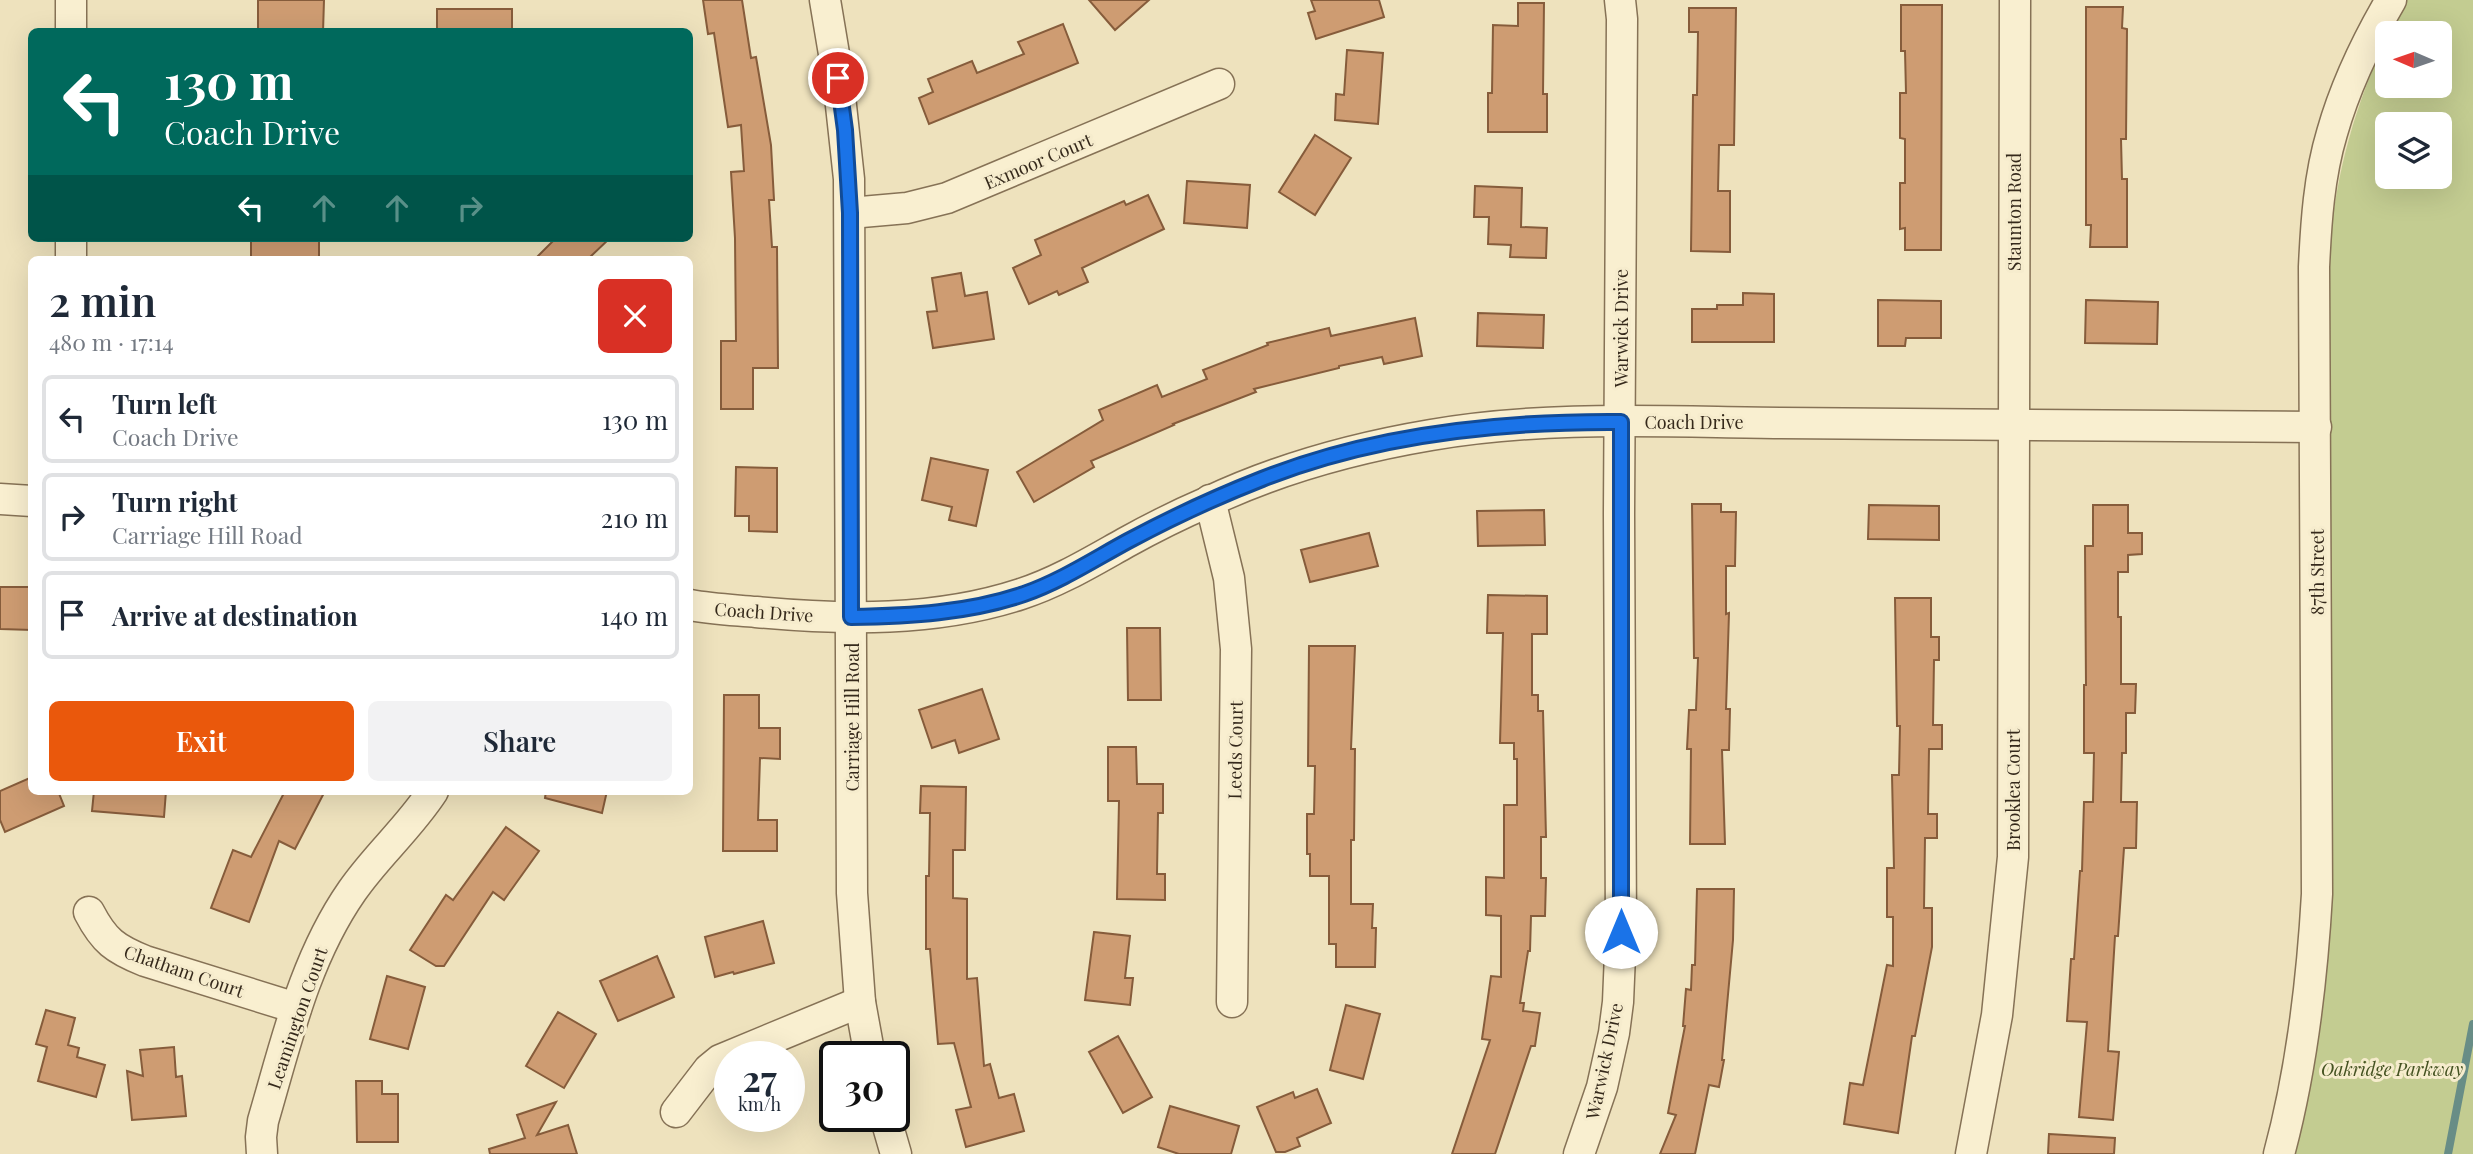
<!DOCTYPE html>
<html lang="en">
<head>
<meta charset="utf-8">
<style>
  body { margin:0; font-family:"Playfair Display",serif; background:#f2f2f3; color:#1f2937; height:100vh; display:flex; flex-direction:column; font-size:26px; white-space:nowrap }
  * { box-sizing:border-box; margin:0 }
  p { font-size:23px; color:#747a83 }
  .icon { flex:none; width:38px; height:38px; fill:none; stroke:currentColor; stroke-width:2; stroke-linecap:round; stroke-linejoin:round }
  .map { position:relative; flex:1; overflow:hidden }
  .drawer { position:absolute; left:28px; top:256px; width:665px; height:539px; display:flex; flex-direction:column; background:#fff; border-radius:10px; box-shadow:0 7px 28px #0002 }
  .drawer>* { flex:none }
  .hud { position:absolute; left:28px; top:28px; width:665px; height:214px; border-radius:10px; box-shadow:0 7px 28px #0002; background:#00695c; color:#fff; overflow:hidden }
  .needle { width:46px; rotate:272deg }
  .controls { position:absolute; left:2375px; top:21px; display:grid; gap:14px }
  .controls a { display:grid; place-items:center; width:77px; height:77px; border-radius:10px; background:#fff; box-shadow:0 7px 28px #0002; font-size:35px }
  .speed { position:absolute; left:714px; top:1041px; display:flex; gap:14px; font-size:35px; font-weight:700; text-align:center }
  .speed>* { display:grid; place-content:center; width:91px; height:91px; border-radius:50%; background:#fff; box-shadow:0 7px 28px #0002; line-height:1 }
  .speed small { font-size:18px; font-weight:400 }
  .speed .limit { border:4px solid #111; border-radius:10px; background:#fff; color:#111 }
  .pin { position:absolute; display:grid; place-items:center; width:60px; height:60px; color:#fff; margin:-30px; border:4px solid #fff; border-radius:50%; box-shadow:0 2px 7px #0007 }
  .me { position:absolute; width:77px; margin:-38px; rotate:0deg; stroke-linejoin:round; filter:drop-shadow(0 0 5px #0008) }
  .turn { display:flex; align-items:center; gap:24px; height:147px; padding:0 21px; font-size:32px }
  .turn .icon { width:91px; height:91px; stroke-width:2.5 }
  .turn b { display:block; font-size:49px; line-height:60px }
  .lanes { display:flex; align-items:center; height:66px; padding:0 21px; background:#0003; justify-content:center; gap:35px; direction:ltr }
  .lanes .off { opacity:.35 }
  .round { display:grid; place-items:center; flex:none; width:74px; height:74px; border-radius:10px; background:#f2f2f3 }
  .summary { display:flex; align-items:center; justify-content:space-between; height:119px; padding:0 21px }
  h1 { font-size:42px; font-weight:600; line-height:52px }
  .action { display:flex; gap:14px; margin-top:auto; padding:14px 21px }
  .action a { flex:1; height:80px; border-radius:10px; background:#ea580c; color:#fff; font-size:28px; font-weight:600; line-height:80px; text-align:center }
  .action a+a { background:#f2f2f3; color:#1f2937 }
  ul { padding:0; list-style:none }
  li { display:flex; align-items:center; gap:21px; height:88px; margin:0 14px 10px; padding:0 7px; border:4px solid #e0e1e3; border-radius:10px }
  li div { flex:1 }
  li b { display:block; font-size:26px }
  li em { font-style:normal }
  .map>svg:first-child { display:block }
</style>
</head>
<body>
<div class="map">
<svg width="2473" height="1154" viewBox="0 0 2473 1154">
  <rect width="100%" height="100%" fill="#eee2bd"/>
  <path fill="#c3cc91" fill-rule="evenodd" d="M 2407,0 L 2473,0 L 2473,1154 L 2291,1154 L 2297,1131 L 2329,247 C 2338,167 2354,109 2387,36 L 2387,86 L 2440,86 L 2440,33 L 2388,33 ZM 2387,124 L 2440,124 L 2440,177 L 2387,177 Z"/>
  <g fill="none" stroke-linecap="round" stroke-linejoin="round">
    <polyline stroke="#688d86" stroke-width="8" points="2448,1154 2473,1024"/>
  </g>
  <g fill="#ce9c72" stroke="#865c3b" stroke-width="2">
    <polygon points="258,0 324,0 323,32 258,32"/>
    <polygon points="703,0 742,0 751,58 756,57 771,145 774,200 769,200 772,247 777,247 778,368 753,368 753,409 721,409 721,341 736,341 735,238 731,172 744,171 741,125 728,127 714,33 708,34"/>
    <polygon points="1089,0 1149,0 1115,30"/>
    <polygon points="1311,0 1379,0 1384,17 1316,39 1308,13 1315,11"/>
    <polygon points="1518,3 1544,3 1543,94 1547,94 1547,132 1488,132 1488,93 1492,93 1493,25 1518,26"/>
    <polygon points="1901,5 1942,5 1941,250 1905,250 1905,228 1900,229 1900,183 1905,183 1905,139 1900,138 1900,93 1906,93 1905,51 1901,51"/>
    <polygon points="2086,7 2123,7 2122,28 2127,29 2126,139 2121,139 2122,179 2127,179 2127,247 2090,247 2091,225 2086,225"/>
    <polygon points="1689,8 1736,8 1734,145 1719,145 1718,191 1730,191 1730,252 1691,251 1693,95 1697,95 1698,32 1689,32"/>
    <rect x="437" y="9" width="75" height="23"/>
    <polygon points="1063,24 1078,63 929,124 919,98 933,92 928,79 972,61 977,73 1024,54 1018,42"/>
    <polygon points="1347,50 1383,53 1378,124 1335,120 1336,94 1344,95"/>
    <polygon points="1315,135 1351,158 1315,215 1279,192"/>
    <polygon points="1187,181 1250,185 1247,228 1184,223"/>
    <polygon points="1475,186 1522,188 1521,227 1547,228 1546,258 1510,257 1511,245 1488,244 1489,217 1474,217"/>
    <polygon points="1148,195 1164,229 1082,268 1088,282 1059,295 1057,291 1029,304 1013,268 1041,255 1035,240 1124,201 1126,205"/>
    <rect x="251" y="238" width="68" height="21"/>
    <polygon points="556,238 610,238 588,259 535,259"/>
    <polygon points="961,273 965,296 987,292 994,339 933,348 927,312 937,311 932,278"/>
    <polygon points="1743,293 1774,294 1774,342 1692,342 1692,309 1717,309 1717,305 1743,305"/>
    <polygon points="1878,300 1941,301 1941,338 1906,338 1905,346 1878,346"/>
    <polygon points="2086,300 2158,302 2157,344 2085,343"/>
    <polygon points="1478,313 1544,315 1543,348 1477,346"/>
    <polygon points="1415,318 1422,356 1384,364 1382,357 1339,366 1339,368 1254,389 1256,392 1173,424 1174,425 1091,461 1094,467 1034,502 1017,472 1103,420 1099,410 1157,385 1162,397 1207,379 1203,370 1268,345 1267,343 1329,328 1331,336"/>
    <polygon points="931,458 988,470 976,526 949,520 952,507 922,500"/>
    <polygon points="736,467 777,468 777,532 749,531 749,516 735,516"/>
    <polygon points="1692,504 1721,504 1721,512 1736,512 1735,566 1726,566 1726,614 1729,613 1726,709 1730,709 1729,750 1722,750 1725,844 1690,844 1691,749 1687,749 1689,710 1696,710 1698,658 1694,658"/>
    <polygon points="1869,505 1939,506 1939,540 1868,539"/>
    <polygon points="2093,505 2128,505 2128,533 2142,533 2142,554 2128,555 2128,572 2118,572 2118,617 2121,617 2121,684 2136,684 2135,713 2126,713 2126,753 2122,753 2121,802 2137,802 2136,848 2124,848 2118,936 2115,936 2108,1051 2119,1052 2113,1120 2079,1117 2087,1022 2067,1021 2071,959 2074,959 2080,871 2082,871 2084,802 2093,802 2094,753 2084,753 2084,685 2086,685 2085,546 2093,546"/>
    <polygon points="1544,510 1545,545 1478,546 1477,511"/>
    <polygon points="1369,533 1378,566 1310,582 1301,550"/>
    <polygon points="0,587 32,587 32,630 0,629"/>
    <polygon points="1488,595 1547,596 1547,634 1532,634 1532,695 1538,695 1538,711 1543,711 1546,837 1541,837 1541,878 1546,878 1545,916 1531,916 1530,951 1528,951 1520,1003 1524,1003 1523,1011 1540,1013 1535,1046 1531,1046 1495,1154 1452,1154 1490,1040 1482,1039 1491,976 1501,977 1501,916 1486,915 1486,877 1504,878 1504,805 1517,805 1517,759 1514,759 1514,743 1500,743 1503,633 1487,633"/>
    <polygon points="1895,598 1931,598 1931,637 1939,637 1939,660 1934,660 1933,725 1942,725 1942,749 1929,749 1928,814 1937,814 1937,838 1925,838 1924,908 1932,908 1932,947 1915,1036 1912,1036 1898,1133 1844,1124 1850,1083 1863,1085 1887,965 1893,966 1893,917 1887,917 1887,868 1894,868 1892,775 1899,775 1900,726 1897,726"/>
    <polygon points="1127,628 1160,628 1161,700 1128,700"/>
    <polygon points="1309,646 1355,646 1351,749 1355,749 1354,840 1351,840 1351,904 1373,904 1372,928 1376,928 1375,967 1336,967 1336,944 1329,944 1329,876 1310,876 1310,854 1307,854 1307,814 1314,814 1315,766 1308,766"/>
    <polygon points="982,689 999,739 959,753 955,740 932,748 919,710"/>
    <polygon points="724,695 759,695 759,728 780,728 780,759 760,758 758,820 777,820 777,851 723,851"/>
    <polygon points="1108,747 1136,747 1137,784 1163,784 1163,813 1158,813 1157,874 1165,874 1165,900 1117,899 1119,801 1108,801"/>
    <polygon points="32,777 32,791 58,791 64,806 5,832 0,820 0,791"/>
    <polygon points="921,786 966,787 965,850 953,850 953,898 967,899 967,979 977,978 984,1066 990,1064 999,1098 1014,1094 1024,1131 966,1147 956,1110 971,1107 954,1043 938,1044 930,949 926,949 926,876 929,876 930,813 920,813"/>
    <polygon points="94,791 166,791 164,817 92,811"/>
    <polygon points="285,791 325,791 295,849 279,841 249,922 211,908 233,850 251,857"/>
    <polygon points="546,791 607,791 602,813 545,798"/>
    <polygon points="506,827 539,851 504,900 493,892 444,966 436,966 410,950 446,895 453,900"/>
    <polygon points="1697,889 1734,889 1733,940 1722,1060 1724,1060 1719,1087 1709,1085 1695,1154 1660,1154 1676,1115 1668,1113 1685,1026 1683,1026 1686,989 1691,990 1692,965 1695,965"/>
    <polygon points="763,921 774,963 734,974 733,972 715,977 705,937"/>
    <polygon points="1094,932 1130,936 1125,978 1133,978 1130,1005 1085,1000"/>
    <polygon points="657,956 674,997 618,1021 600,981"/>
    <polygon points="387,976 425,987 408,1049 370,1039"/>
    <polygon points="1346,1005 1380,1014 1363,1079 1330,1070"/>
    <polygon points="46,1010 75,1018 68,1045 79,1048 77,1057 105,1065 96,1097 38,1081 47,1047 36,1044"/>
    <polygon points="558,1012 596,1034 564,1088 526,1066"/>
    <polygon points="1118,1036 1152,1097 1123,1113 1089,1052"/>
    <polygon points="174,1047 176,1077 182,1076 186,1116 132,1120 127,1071 143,1076 140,1050"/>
    <polygon points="356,1081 382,1081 382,1094 398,1094 398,1142 357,1142"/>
    <polygon points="1317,1089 1331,1123 1297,1138 1300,1146 1285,1152 1276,1152 1257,1107 1293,1092 1295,1098"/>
    <polygon points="556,1102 537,1135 568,1125 577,1154 490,1154 489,1149 525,1138 517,1115"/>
    <polygon points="1170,1106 1239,1126 1231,1154 1179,1154 1158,1147"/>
    <polygon points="2049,1134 2115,1138 2114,1154 2048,1154"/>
  </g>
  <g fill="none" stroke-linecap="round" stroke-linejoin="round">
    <g stroke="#867256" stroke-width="33">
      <g id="minor">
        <polyline points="71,0 71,32"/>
        <polyline points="825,0 838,78 849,179 852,893 860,1002 870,1057"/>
        <polyline points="850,213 907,208 947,198 1219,84"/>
        <polyline points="71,238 71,259"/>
        <polyline points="0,499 32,501"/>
        <polyline points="1210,500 1229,578 1236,649 1232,1002"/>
        <path d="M 690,605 C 711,609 734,610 756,612 C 843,620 936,622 1021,594 C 1058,582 1091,562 1125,543 C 1152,528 1180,514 1208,502 C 1278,469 1354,448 1431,435 C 1546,415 1664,422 1781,423 C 1959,423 2137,425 2316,427"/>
        <path d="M 89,912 C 104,941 115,949 145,961 L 296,1008"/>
        <polyline points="676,1112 709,1069 720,1060 860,1002"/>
        <polyline points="885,1116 896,1154"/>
        <path d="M 262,1154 L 261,1137 L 263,1121 C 286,1043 304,960 352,891 C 376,856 409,828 433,791"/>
        <polyline points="1579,1154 1602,1087 1614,1033 1618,1002 1621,931 1619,514 1622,19 1620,0"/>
        <polyline points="1971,1154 1997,1015 2013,857 2015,0"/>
        <path d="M 2279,1154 C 2302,1069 2312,982 2317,894 L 2314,267 C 2316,223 2319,176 2332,133 C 2345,87 2367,41 2391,0"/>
      </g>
    </g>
    <use href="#minor" stroke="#f9efd0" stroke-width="30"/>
  </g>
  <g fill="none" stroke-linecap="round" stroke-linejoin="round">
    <g stroke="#114b97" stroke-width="18">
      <path id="route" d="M 838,78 L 845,130 L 850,213 L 851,617 C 910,616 968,613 1024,594 C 1061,581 1093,560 1128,541 C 1171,518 1216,497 1262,479 C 1375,434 1500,421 1621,422 L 1621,932"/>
    </g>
    <use href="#route" stroke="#1a73e8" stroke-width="12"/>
  </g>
  <g text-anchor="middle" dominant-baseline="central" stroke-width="6" stroke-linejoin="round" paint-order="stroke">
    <g font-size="18" fill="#35291b" stroke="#f6eccd">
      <text transform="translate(1038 161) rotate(-23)">Exmoor Court</text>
      <text transform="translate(2014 212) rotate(-90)">Staunton Road</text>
      <text transform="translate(1621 328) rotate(-90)">Warwick Drive</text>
      <text x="1694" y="422">Coach Drive</text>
      <text transform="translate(2317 572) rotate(-90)">87th Street</text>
      <text transform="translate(764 612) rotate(4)">Coach Drive</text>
      <text transform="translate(852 717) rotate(-90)">Carriage Hill Road</text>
      <text transform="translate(1235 750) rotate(-89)">Leeds Court</text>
      <text transform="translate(2013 790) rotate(-90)">Brooklea Court</text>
      <text transform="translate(184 971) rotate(19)">Chatham Court</text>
      <text transform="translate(297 1018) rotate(-71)">Leamington Court</text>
      <text transform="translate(1604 1061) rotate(-78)">Warwick Drive</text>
    </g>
    <g font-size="18" font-style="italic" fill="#445221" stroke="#f6eccd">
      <text x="2392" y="1069">Oakridge Parkway</text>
    </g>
  </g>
</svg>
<div class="controls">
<a><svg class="needle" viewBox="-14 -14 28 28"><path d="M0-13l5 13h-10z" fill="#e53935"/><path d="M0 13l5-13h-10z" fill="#747a83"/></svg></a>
<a><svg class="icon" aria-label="layers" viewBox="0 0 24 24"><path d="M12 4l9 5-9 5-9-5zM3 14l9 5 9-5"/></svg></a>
</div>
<div class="speed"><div>27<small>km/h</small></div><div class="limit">30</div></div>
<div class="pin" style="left:838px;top:78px;background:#d93025"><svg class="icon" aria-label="arrive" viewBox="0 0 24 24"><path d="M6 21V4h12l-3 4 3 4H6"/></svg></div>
<svg class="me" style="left:1621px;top:932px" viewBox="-20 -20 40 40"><circle r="19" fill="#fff"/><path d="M0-13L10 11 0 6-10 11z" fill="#1a73e8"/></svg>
<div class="hud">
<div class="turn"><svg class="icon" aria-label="left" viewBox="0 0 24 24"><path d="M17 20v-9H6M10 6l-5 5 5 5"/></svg><div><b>130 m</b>Coach Drive</div></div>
<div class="lanes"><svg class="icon" aria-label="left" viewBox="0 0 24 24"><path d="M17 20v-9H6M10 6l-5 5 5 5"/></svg><svg class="icon off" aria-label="ahead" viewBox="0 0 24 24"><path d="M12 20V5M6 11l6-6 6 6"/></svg><svg class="icon off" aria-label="ahead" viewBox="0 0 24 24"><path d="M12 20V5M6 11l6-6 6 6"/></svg><svg class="icon off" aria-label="right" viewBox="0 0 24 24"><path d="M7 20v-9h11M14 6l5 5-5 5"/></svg></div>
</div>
<section class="drawer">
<div class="summary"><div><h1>2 min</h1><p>480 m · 17:14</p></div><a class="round" style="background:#d93025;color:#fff"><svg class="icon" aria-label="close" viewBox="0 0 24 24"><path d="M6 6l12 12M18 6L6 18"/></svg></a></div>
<ul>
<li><svg class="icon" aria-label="left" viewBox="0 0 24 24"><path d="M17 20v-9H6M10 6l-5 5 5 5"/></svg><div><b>Turn left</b><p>Coach Drive</p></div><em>130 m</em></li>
<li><svg class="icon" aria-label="right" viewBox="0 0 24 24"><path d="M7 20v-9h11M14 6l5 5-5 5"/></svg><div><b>Turn right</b><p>Carriage Hill Road</p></div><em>210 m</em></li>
<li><svg class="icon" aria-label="arrive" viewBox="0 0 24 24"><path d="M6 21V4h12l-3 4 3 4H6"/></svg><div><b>Arrive at destination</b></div><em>140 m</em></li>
</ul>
<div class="action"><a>Exit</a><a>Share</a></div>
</section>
</div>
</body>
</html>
